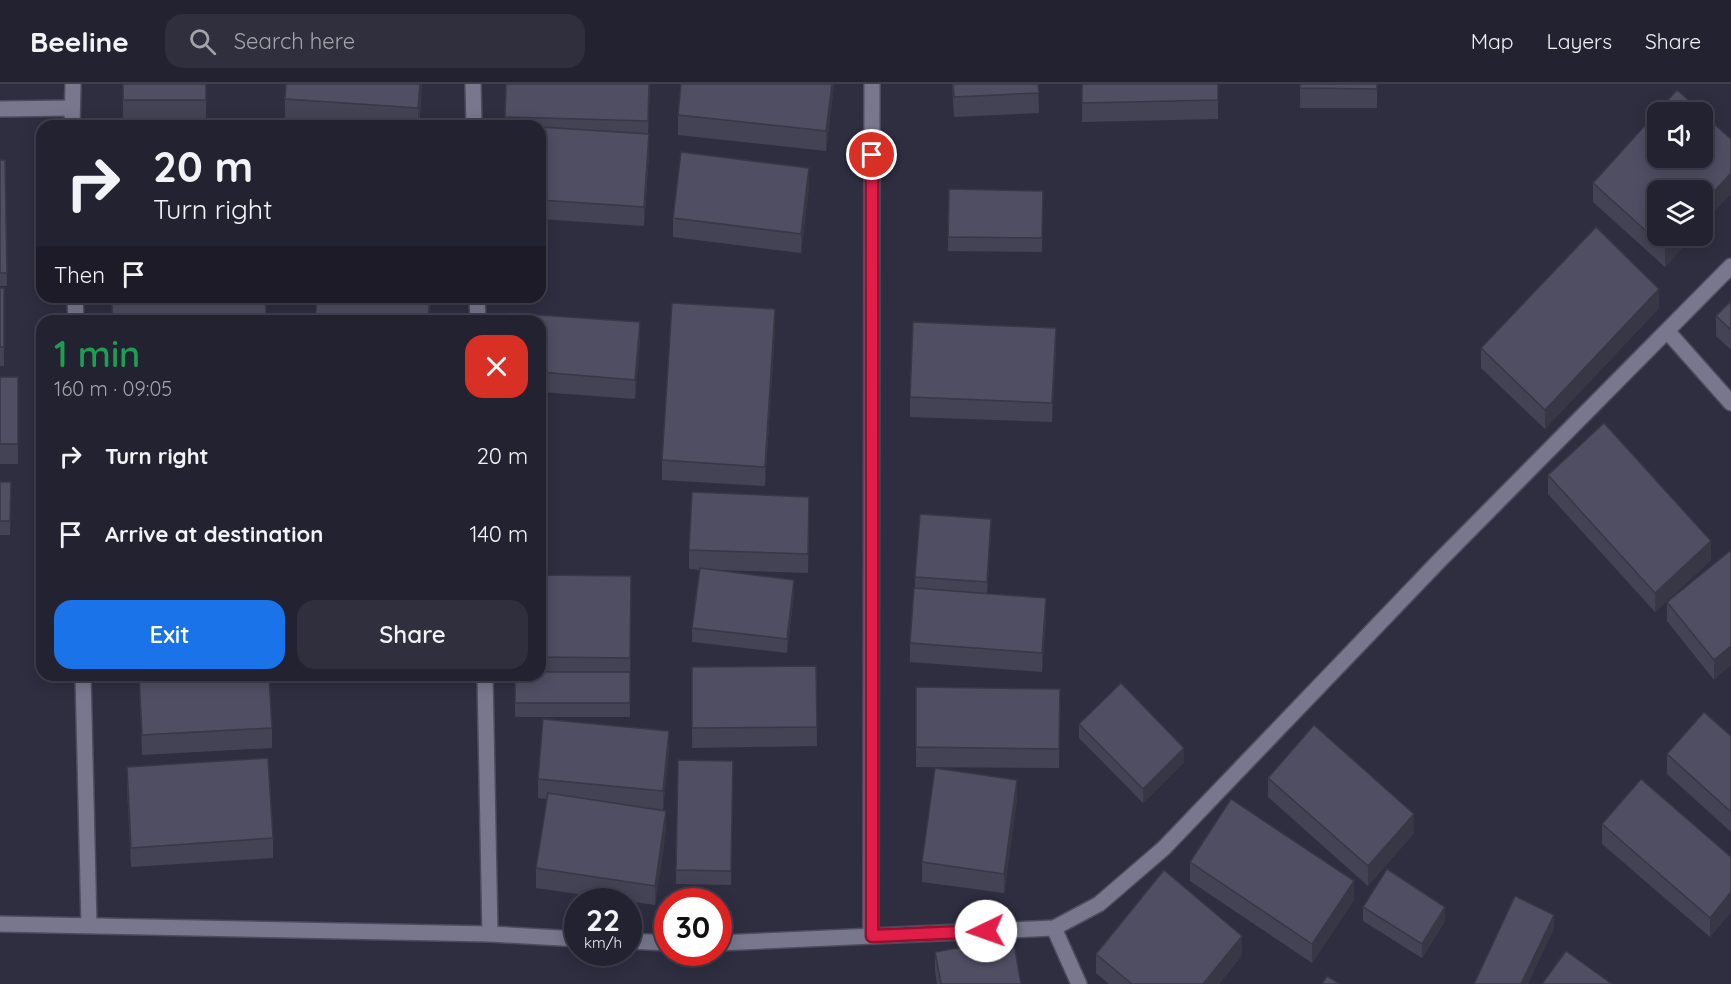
<!DOCTYPE html>
<html lang="en">
<head>
<meta charset="utf-8">
<style>
  body { margin:0; font-family:Quicksand,sans-serif; background:#2f2f3d; color:#f1f3f6; height:100vh; display:flex; flex-direction:column; font-size:22px; white-space:nowrap }
  * { box-sizing:border-box; margin:0 }
  p { font-size:20px; color:#a3a4ab }
  .icon { flex:none; width:33px; height:33px; fill:none; stroke:currentColor; stroke-width:2; stroke-linecap:round; stroke-linejoin:round }
  .map { position:relative; flex:1; overflow:hidden }
  .side { position:absolute; left:36px; top:231px; width:510px; height:366px; display:flex; flex-direction:column; background:#232231; border-radius:18px; box-shadow:0 3px 15px #0003,0 0 0 2px #403f4d }
  .side>* { flex:none }
  .guide { position:absolute; left:36px; top:36px; width:510px; height:183px; border-radius:18px; box-shadow:0 3px 15px #0003,0 0 0 2px #403f4d; background:#232231; color:#f1f3f6; overflow:hidden }
  .controls { position:absolute; left:1647px; top:18px; display:grid; gap:12px }
  .controls a { display:grid; place-items:center; width:66px; height:66px; border-radius:12px; background:#232231; box-shadow:0 3px 15px #0003,0 0 0 2px #403f4d; font-size:30px }
  .speed { position:absolute; left:564px; top:804px; display:flex; gap:12px; font-size:30px; font-weight:700; text-align:center }
  .speed>* { display:grid; place-content:center; width:78px; height:78px; border-radius:50%; background:#232231; box-shadow:0 3px 15px #0003,0 0 0 2px #403f4d; line-height:1 }
  .speed small { font-size:15px; font-weight:400 }
  .speed .limit { border:9px solid #d22; background:#fff; color:#111 }
  .pin { position:absolute; display:grid; place-items:center; width:51px; height:51px; color:#fff; margin:-26px; border:3px solid #fff; border-radius:50%; box-shadow:0 2px 6px #0007 }
  .me { position:absolute; width:66px; margin:-33px; rotate:267deg; stroke-linejoin:round; filter:drop-shadow(0 0 4px #0008) }
  .turn { display:flex; align-items:center; gap:21px; height:126px; padding:0 18px; font-size:27px }
  .turn .icon { width:78px; height:78px; stroke-width:2.5 }
  .turn b { display:block; font-size:42px; line-height:51px }
  .then { display:flex; align-items:center; height:57px; padding:0 18px; background:#0003; gap:12px; font-size:22px }
  .round { display:grid; place-items:center; flex:none; width:63px; height:63px; border-radius:18px; background:#2f2f3d }
  .headline { display:flex; align-items:center; justify-content:space-between; height:102px; padding:0 18px }
  h1 { font-size:36px; font-weight:600; line-height:45px; color:#1e9e55 }
  .button { display:flex; gap:12px; margin-top:auto; padding:12px 18px }
  .button a { flex:1; height:69px; border-radius:18px; background:#1a73e8; color:#fff; font-size:24px; font-weight:600; line-height:69px; text-align:center }
  .button a+a { background:#2f2f3d; color:#f1f3f6 }
  ul { padding:0; list-style:none }
  li { display:flex; align-items:center; gap:18px; height:78px; padding:0 18px }
  li div { flex:1 }
  li b { display:block; font-size:22px }
  li em { font-style:normal }
  header { display:flex; align-items:center; gap:36px; box-sizing:border-box; height:84px; padding:0 30px; background:#232231; border-bottom:2px solid #403f4d }
  header strong { font-size:28px }
  nav { display:flex; gap:33px; margin-inline-start:auto; font-size:21px }
  .search { width:420px; height:54px; background:#2f2f3d; display:flex; align-items:center; gap:15px; box-sizing:border-box; padding:0 21px; border-radius:18px; color:#a3a4ab; font-size:22px }
  .map>svg:first-child { display:block }
</style>
</head>
<body>
<header>
<strong>Beeline</strong>
<div class="search"><svg class="icon" aria-label="search" viewBox="0 0 24 24"><circle cx="10" cy="10" r="6"/><path d="M15 15l6 6"/></svg>Search here</div>
<nav><a>Map</a><a>Layers</a><a>Share</a></nav>
</header>
<div class="map">
<svg width="1731" height="900" viewBox="0 0 1731 900">
  <rect width="100%" height="100%" fill="#2f2e41"/>
  <g fill="none" stroke-linecap="round" stroke-linejoin="round">
    <g stroke="#4d4c5c" stroke-width="18">
      <g id="minor">
        <polyline points="473,0 474,42"/>
        <polyline points="0,25 72,24"/>
        <polyline points="72,42 73,0"/>
        <polyline points="75,213 76,237"/>
        <polyline points="477,213 478,237"/>
        <polyline points="1668,248 1731,319"/>
        <polyline points="83,591 89,841"/>
        <polyline points="485,591 490,850"/>
        <polyline points="0,840 490,850 578,855"/>
        <polyline points="1054,844 1079,900"/>
        <polyline points="871,852 872,0"/>
        <polyline points="628,857 668,859"/>
        <polyline points="718,859 1054,844 1099,820 1164,764 1440,476 1731,182"/>
      </g>
    </g>
    <use href="#minor" stroke="#78778d" stroke-width="15"/>
  </g>
  <g fill="#444355">
    <polygon points="123,0 206,0 206,35 123,36"/>
    <polygon points="422,0 419,42 393,42 285,35 285,15"/>
    <polygon points="506,0 650,0 648,50 649,70 644,142 540,135 540,42 505,42"/>
    <polygon points="681,0 834,0 826,67 678,51 678,31"/>
    <polygon points="952,0 1038,0 1039,29 954,33"/>
    <polygon points="1082,0 1218,0 1218,35 1082,38"/>
    <rect x="1300" y="0" width="77" height="24"/>
    <polygon points="1731,55 1731,109 1702,141 1658,152 1693,152 1665,183 1593,118 1593,99"/>
    <polygon points="0,76 5,76 7,202 0,202"/>
    <polygon points="809,103 801,169 673,153 673,134"/>
    <polygon points="1043,107 1042,168 948,167 948,153"/>
    <rect x="0" y="204" width="4" height="78"/>
    <polygon points="1731,217 1731,266 1716,252 1716,232"/>
    <polygon points="1659,224 1545,345 1481,284 1481,264"/>
    <polygon points="540,237 640,258 635,315 540,308"/>
    <polygon points="775,245 765,402 662,396 662,376"/>
    <polygon points="1056,264 1052,338 910,333 910,313"/>
    <rect x="0" y="293" width="18" height="87"/>
    <polygon points="1548,391 1711,476 1655,528 1548,410"/>
    <polygon points="0,398 11,412 10,451 0,451"/>
    <polygon points="809,432 808,489 718,486 794,509 787,569 692,558 692,544 699,486 689,485 689,466"/>
    <polygon points="991,449 987,509 1046,533 1042,588 910,578 910,559 915,504 915,493"/>
    <polygon points="1731,466 1714,596 1667,537 1667,518"/>
    <polygon points="540,491 631,492 630,633 515,633 515,591 540,591"/>
    <polygon points="816,582 817,662 692,664 692,583"/>
    <polygon points="139,591 272,644 272,664 142,671"/>
    <polygon points="916,603 1060,605 1059,684 916,683"/>
    <polygon points="1079,640 1184,678 1143,719 1079,654"/>
    <polygon points="1731,652 1731,748 1667,690 1667,670"/>
    <polygon points="669,666 663,726 666,746 655,821 536,804 536,784 547,715 538,714 538,695"/>
    <polygon points="678,676 733,677 731,801 676,800"/>
    <polygon points="127,683 273,754 273,774 131,783 127,703"/>
    <polygon points="1268,694 1414,749 1368,802 1268,713"/>
    <polygon points="1017,715 1004,809 922,798 922,778"/>
    <polygon points="1602,740 1731,773 1731,828 1710,853 1602,760"/>
    <polygon points="1190,778 1354,816 1312,879 1190,797"/>
    <polygon points="1363,823 1445,837 1422,874 1363,837"/>
    <polygon points="935,868 1021,900 937,900 935,887"/>
    <polygon points="1096,870 1242,871 1219,900 1109,900 1096,889"/>
  </g>
  <g fill="#373745">
    <polygon points="420,0 422,0 418,42 418,24"/>
    <polygon points="832,0 834,0 826,67 826,47"/>
    <polygon points="649,50 649,70 644,142 644,123"/>
    <polygon points="809,84 809,103 801,169 801,150"/>
    <polygon points="1731,89 1731,109 1702,141 1702,121"/>
    <polygon points="1675,152 1693,152 1665,183 1665,164"/>
    <polygon points="1659,205 1659,224 1545,345 1545,326"/>
    <polygon points="430,213 431,227 430,237 428,237"/>
    <polygon points="775,225 775,245 765,402 765,383"/>
    <polygon points="640,238 640,258 635,315 635,296"/>
    <polygon points="1056,244 1056,264 1052,338 1052,319"/>
    <polygon points="809,413 809,432 808,489 808,470"/>
    <polygon points="991,435 991,449 987,512 987,498"/>
    <polygon points="1711,457 1711,476 1655,528 1655,509"/>
    <polygon points="794,496 794,509 787,569 787,555"/>
    <polygon points="1046,514 1046,533 1042,588 1042,569"/>
    <polygon points="1731,562 1731,581 1714,596 1714,576"/>
    <polygon points="669,647 669,666 663,726 663,707"/>
    <polygon points="1184,664 1184,678 1143,719 1143,705"/>
    <polygon points="1017,696 1017,715 1004,809 1004,790"/>
    <polygon points="666,727 666,746 655,821 655,802"/>
    <polygon points="1414,730 1414,749 1368,802 1368,782"/>
    <polygon points="1354,797 1354,816 1312,879 1312,860"/>
    <polygon points="1731,808 1731,828 1710,853 1710,834"/>
    <polygon points="1445,823 1445,837 1422,874 1422,860"/>
    <polygon points="1554,831 1554,845 1528,900 1521,900"/>
    <polygon points="1242,852 1242,871 1219,900 1203,900"/>
  </g>
  <g fill="#4f4e63" stroke="#373745" stroke-width="1.5">
    <rect x="123" y="0" width="83" height="16"/>
    <polygon points="286,0 420,0 418,24 285,15"/>
    <polygon points="506,0 649,0 648,37 505,33"/>
    <polygon points="681,0 832,0 826,47 678,31"/>
    <polygon points="953,0 1038,0 1039,9 954,13"/>
    <polygon points="1082,0 1218,0 1218,16 1082,19"/>
    <polygon points="1300,0 1377,0 1377,5 1300,4"/>
    <polygon points="1677,6 1702,28 1658,28 1658,74 1702,74 1702,29 1731,55 1731,89 1702,121 1702,106 1658,106 1658,152 1675,152 1665,164 1593,99"/>
    <polygon points="540,43 649,50 644,123 540,116"/>
    <polygon points="681,68 809,84 801,150 673,134"/>
    <polygon points="0,76 5,76 7,189 0,189"/>
    <polygon points="949,105 1043,107 1042,154 948,153"/>
    <polygon points="1596,143 1659,205 1545,326 1481,264"/>
    <rect x="0" y="204" width="4" height="59"/>
    <polygon points="317,213 430,213 428,237 315,237"/>
    <polygon points="1731,217 1731,246 1716,232"/>
    <rect x="112" y="219" width="154" height="18"/>
    <polygon points="672,219 775,225 765,383 662,376"/>
    <polygon points="510,229 640,238 635,296 540,288 540,237 509,237"/>
    <polygon points="913,238 1056,244 1052,319 910,313"/>
    <rect x="0" y="293" width="18" height="67"/>
    <polygon points="1604,339 1711,457 1655,509 1548,391"/>
    <polygon points="0,398 11,398 10,437 0,437"/>
    <polygon points="692,408 809,413 808,470 689,466"/>
    <polygon points="920,430 991,435 987,498 915,493"/>
    <polygon points="1731,466 1731,562 1714,576 1667,518"/>
    <polygon points="700,484 794,496 787,555 692,544"/>
    <polygon points="540,491 631,492 630,574 540,573"/>
    <polygon points="914,504 1046,514 1042,569 910,559"/>
    <polygon points="816,582 817,643 692,644 692,583"/>
    <polygon points="540,588 630,588 630,619 515,619 515,591 540,591"/>
    <polygon points="139,591 269,591 272,644 142,651"/>
    <polygon points="1121,599 1184,664 1143,705 1079,640"/>
    <polygon points="916,603 1060,605 1059,665 916,663"/>
    <polygon points="1704,628 1731,652 1731,728 1667,670"/>
    <polygon points="543,635 669,647 663,707 538,695"/>
    <polygon points="1314,641 1414,730 1368,782 1268,694"/>
    <polygon points="268,674 273,754 131,764 127,683"/>
    <polygon points="678,676 733,677 731,787 676,786"/>
    <polygon points="935,684 1017,696 1004,790 922,778"/>
    <polygon points="1641,695 1731,773 1731,808 1710,834 1602,740"/>
    <polygon points="548,709 666,727 655,802 536,784"/>
    <polygon points="1231,715 1354,797 1312,860 1190,778"/>
    <polygon points="1387,785 1445,823 1422,860 1363,823"/>
    <polygon points="1164,786 1242,852 1203,900 1132,900 1096,870"/>
    <polygon points="1515,812 1554,831 1521,900 1474,900"/>
    <polygon points="1013,854 1021,900 941,900 935,868"/>
    <polygon points="1566,867 1612,900 1542,900"/>
    <polygon points="1327,892 1340,900 1322,900"/>
  </g>
  <g fill="none" stroke-linecap="round" stroke-linejoin="round">
    <g stroke="#92132f" stroke-width="15">
      <polyline id="route" points="872,71 872,852 986,847"/>
    </g>
    <use href="#route" stroke="#e11d48" stroke-width="10"/>
  </g>
</svg>
<div class="controls">
<a><svg class="icon" aria-label="sound" viewBox="0 0 24 24"><path d="M4 9h4l5-4v14l-5-4H4zM17 9q2 3 0 6"/></svg></a>
<a><svg class="icon" aria-label="layers" viewBox="0 0 24 24"><path d="M12 4l9 5-9 5-9-5zM3 14l9 5 9-5"/></svg></a>
</div>
<div class="speed"><div>22<small>km/h</small></div><div class="limit">30</div></div>
<div class="pin" style="left:872px;top:71px;background:#d93025"><svg class="icon" aria-label="arrive" viewBox="0 0 24 24"><path d="M6 21V4h12l-3 4 3 4H6"/></svg></div>
<svg class="me" style="left:986px;top:847px" viewBox="-20 -20 40 40"><circle r="19" fill="#fff"/><path d="M0-13L10 11 0 6-10 11z" fill="#e11d48"/></svg>
<div class="guide">
<div class="turn"><svg class="icon" aria-label="right" viewBox="0 0 24 24"><path d="M7 20v-9h11M14 6l5 5-5 5"/></svg><div><b>20 m</b>Turn right</div></div>
<div class="then">Then<svg class="icon" aria-label="arrive" viewBox="0 0 24 24"><path d="M6 21V4h12l-3 4 3 4H6"/></svg></div>
</div>
<section class="side">
<div class="headline"><div><h1>1 min</h1><p>160 m · 09:05</p></div><a class="round" style="background:#d93025;color:#fff"><svg class="icon" aria-label="close" viewBox="0 0 24 24"><path d="M6 6l12 12M18 6L6 18"/></svg></a></div>
<ul>
<li><svg class="icon" aria-label="right" viewBox="0 0 24 24"><path d="M7 20v-9h11M14 6l5 5-5 5"/></svg><div><b>Turn right</b></div><em>20 m</em></li>
<li><svg class="icon" aria-label="arrive" viewBox="0 0 24 24"><path d="M6 21V4h12l-3 4 3 4H6"/></svg><div><b>Arrive at destination</b></div><em>140 m</em></li>
</ul>
<div class="button"><a>Exit</a><a>Share</a></div>
</section>
</div>
</body>
</html>
